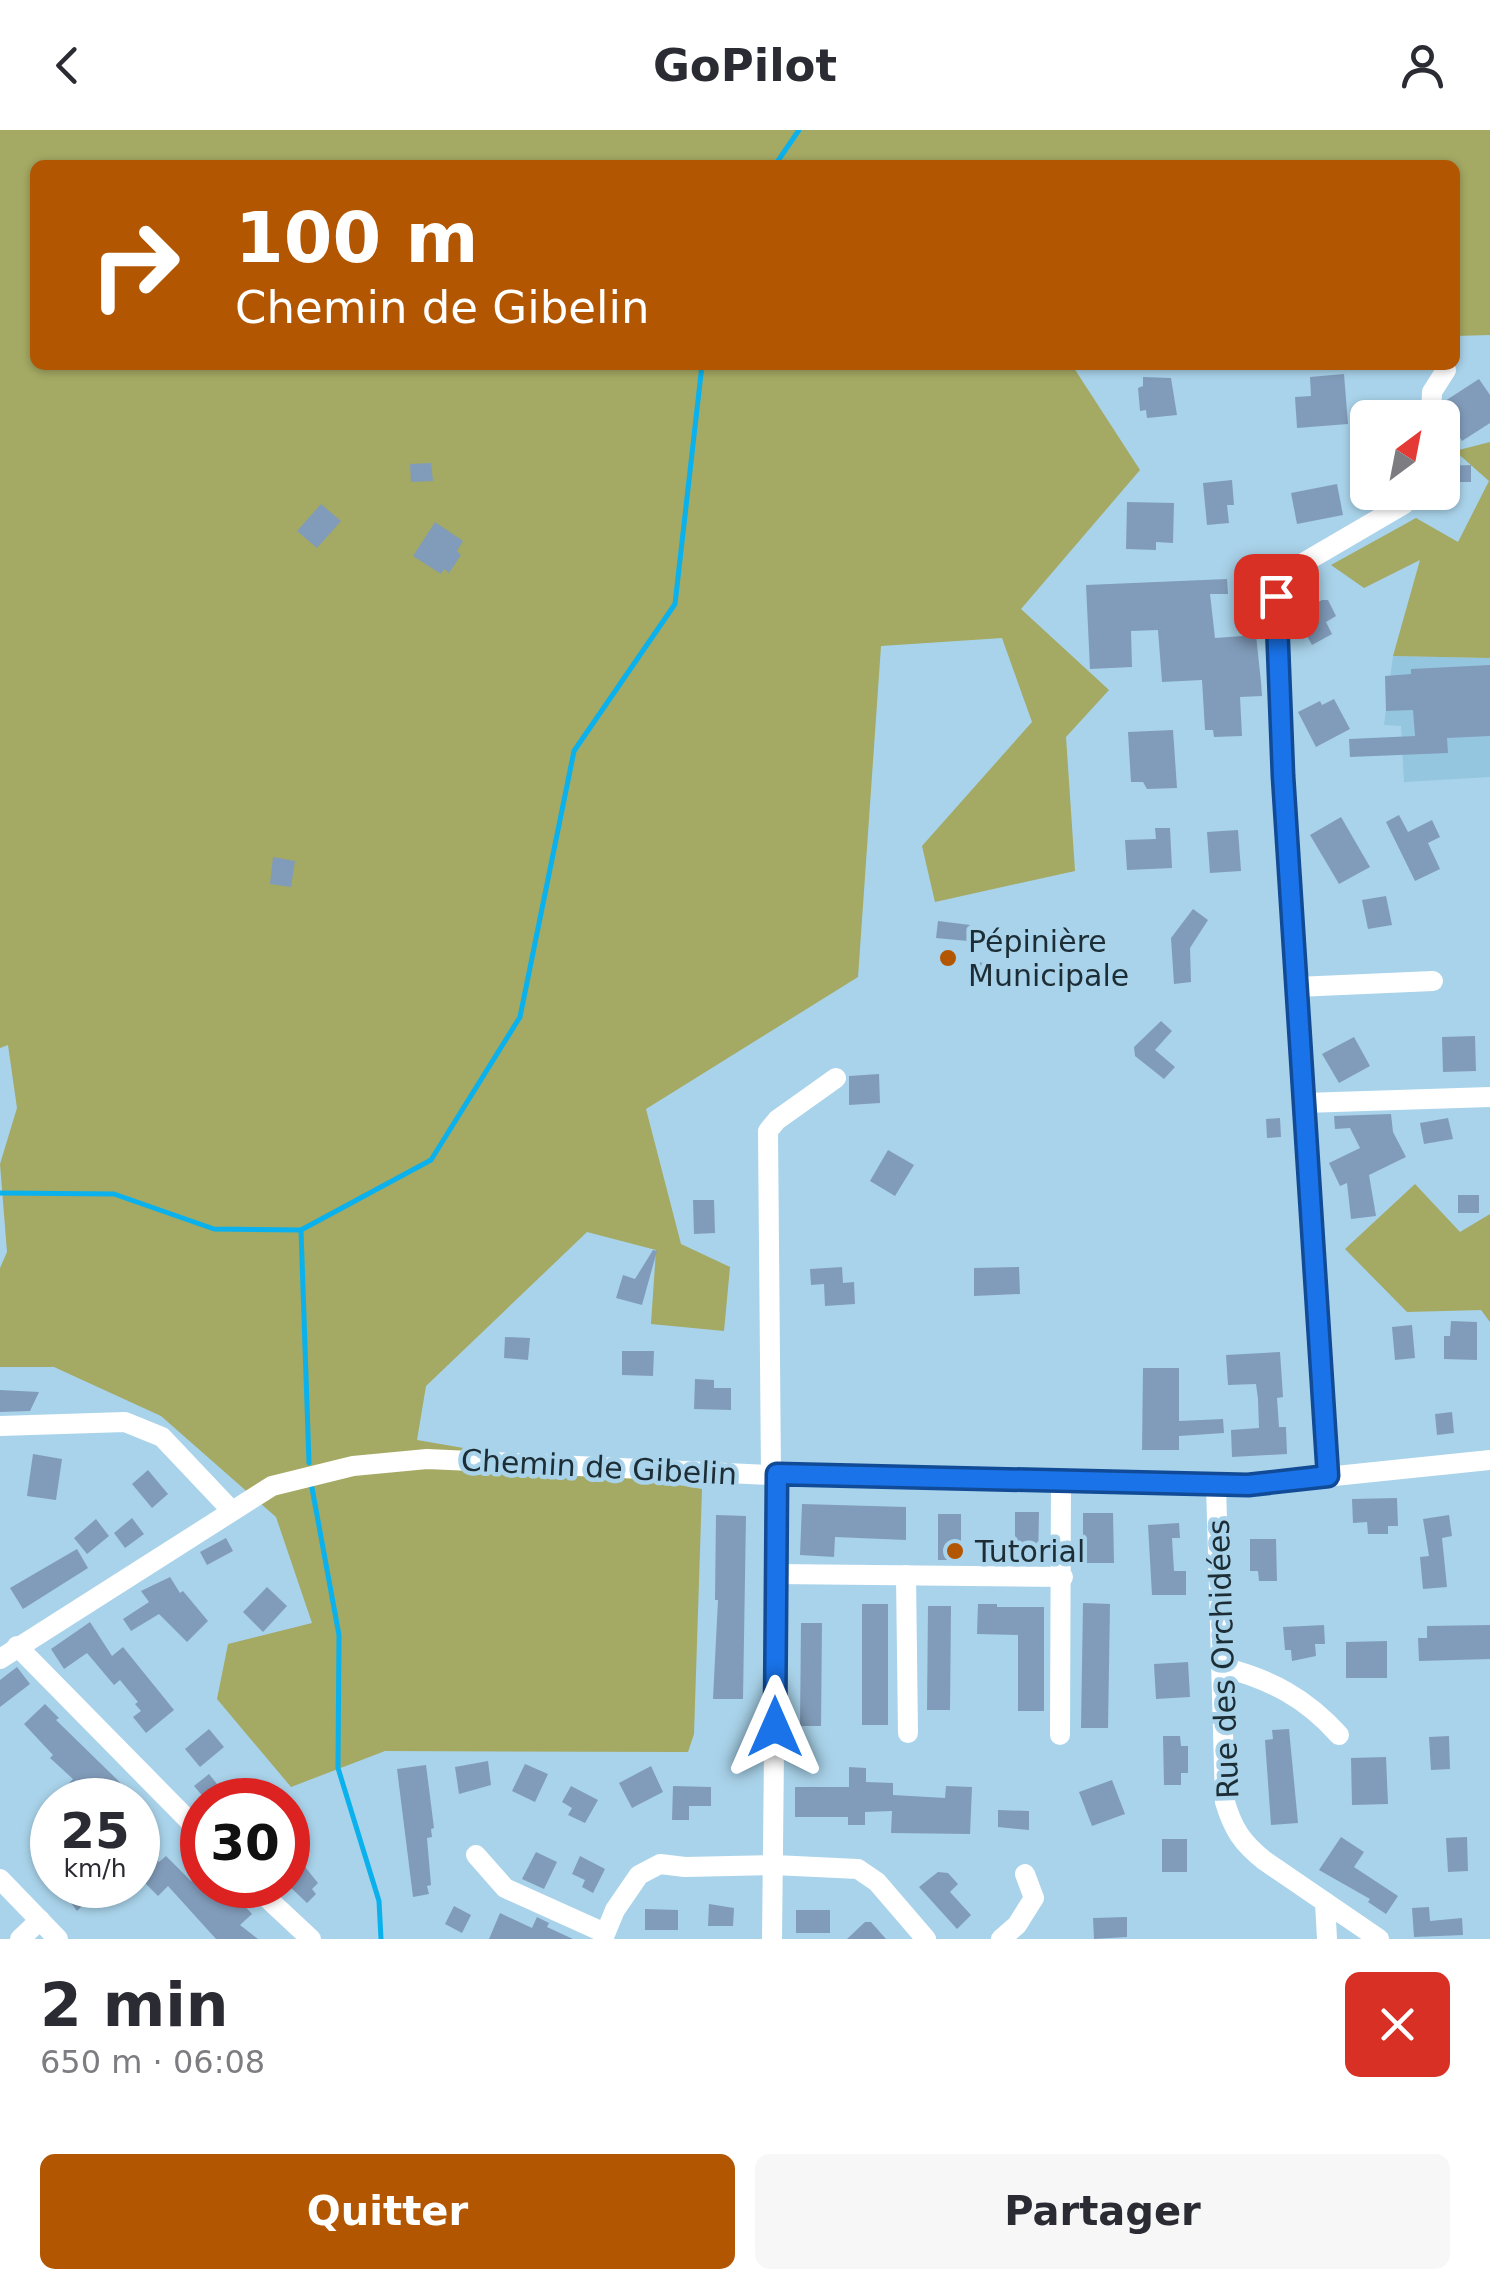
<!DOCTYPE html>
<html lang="fr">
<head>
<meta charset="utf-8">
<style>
  body { margin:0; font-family:"DejaVu Sans",sans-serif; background:#f7f7f7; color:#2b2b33; height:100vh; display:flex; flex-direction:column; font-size:38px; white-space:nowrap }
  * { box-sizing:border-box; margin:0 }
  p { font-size:32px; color:#7c7c81 }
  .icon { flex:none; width:55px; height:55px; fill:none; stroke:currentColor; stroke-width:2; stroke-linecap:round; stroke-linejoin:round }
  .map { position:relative; height:1809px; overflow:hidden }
  .drawer { display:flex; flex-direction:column; background:#fff; flex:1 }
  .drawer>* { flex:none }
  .banner { position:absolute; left:30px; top:30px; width:1430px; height:210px; border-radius:15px; box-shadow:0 2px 8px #0004; background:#b35602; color:#fff; overflow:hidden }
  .needle { width:65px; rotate:32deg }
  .tools { position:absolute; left:1350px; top:270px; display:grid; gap:20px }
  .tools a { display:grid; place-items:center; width:110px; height:110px; border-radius:15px; background:#fff; box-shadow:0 2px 8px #0004; font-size:50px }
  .speed { position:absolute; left:30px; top:1648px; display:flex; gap:20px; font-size:50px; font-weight:700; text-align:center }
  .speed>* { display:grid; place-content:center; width:130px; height:130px; border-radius:50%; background:#fff; box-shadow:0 2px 8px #0004; line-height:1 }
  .speed small { font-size:25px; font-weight:400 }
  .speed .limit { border:15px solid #d22; background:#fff; color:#111 }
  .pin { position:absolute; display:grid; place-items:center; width:85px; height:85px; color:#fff; margin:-42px; border-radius:20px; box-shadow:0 5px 15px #0006 }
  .me { position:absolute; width:110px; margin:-55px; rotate:0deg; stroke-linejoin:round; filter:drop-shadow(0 0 8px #0008) }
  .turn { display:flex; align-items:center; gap:35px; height:210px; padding:0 40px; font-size:45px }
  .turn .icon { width:130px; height:130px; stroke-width:2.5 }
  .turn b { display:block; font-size:70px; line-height:85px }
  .round { display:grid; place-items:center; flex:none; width:105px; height:105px; border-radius:15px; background:#f7f7f7 }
  .head { display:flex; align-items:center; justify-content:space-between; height:170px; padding:0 40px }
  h1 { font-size:60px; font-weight:800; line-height:75px }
  .primary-button { display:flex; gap:20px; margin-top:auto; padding:20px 40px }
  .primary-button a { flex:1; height:115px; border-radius:15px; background:#b35602; color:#fff; font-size:40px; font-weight:800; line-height:115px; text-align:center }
  .primary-button a+a { background:#f7f7f7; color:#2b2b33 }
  header { display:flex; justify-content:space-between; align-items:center; height:130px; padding:0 40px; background:#fff; font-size:45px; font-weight:800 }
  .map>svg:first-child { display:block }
</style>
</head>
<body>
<header><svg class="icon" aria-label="back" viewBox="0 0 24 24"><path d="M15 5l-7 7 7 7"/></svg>GoPilot<svg class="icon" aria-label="person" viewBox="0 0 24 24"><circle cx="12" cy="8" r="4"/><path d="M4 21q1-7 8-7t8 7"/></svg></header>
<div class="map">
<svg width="1490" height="1809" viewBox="0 0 1490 1809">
  <rect width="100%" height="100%" fill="#a9d3ea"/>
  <polygon fill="#95c6df" points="1393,526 1490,528 1490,647 1404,652 1401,596 1384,595"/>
  <g fill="#a4a963">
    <polygon points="0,0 1490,0 1490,205 1455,206 1455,35 35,35 35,235 1072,235 1140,340 1021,479 1109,560 1066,607 1075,741 935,772 922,716 1032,592 1002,508 881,516 858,847 646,979 681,1114 730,1137 724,1201 651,1194 656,1120 587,1102 426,1256 417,1310 702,1359 694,1604 688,1622 385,1621 291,1657 217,1569 228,1514 312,1493 276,1387 161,1286 54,1237 0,1237 0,1138 7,1122 0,1034 17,978 8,915 0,918"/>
    <polygon points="1490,312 1490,528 1393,526 1420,430 1364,458 1331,435 1416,388 1458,412 1489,351 1455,321"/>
    <polygon points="1415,1054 1460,1102 1490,1084 1490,1192 1481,1180 1407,1182 1345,1119"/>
  </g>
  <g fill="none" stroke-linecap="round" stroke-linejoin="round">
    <g stroke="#0bb1ec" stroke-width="5">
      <polyline points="775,35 799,0"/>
      <polyline points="0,1063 114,1064 214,1099 301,1100 431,1030 520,887 574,621 675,474 702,235"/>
      <polyline points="301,1100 309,1333"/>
      <polyline points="312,1358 339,1505 338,1638 379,1771 381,1809"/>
    </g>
  </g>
  <g fill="#819cba">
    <polygon points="1344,244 1348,294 1297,298 1295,267 1311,266 1310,247"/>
    <polygon points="1143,247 1171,248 1177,285 1147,288 1146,280 1140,281 1138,258 1143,256"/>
    <polygon points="1479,249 1490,265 1490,293 1462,311 1445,284 1445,271"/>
    <polygon points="1393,270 1394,288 1381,288 1380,271"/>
    <polygon points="431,333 433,351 411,352 410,334"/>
    <polygon points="1471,335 1471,352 1442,352 1442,336"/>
    <polygon points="1232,350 1234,375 1227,375 1229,393 1207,395 1203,353"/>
    <polygon points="1337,354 1343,385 1297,394 1291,363"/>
    <polygon points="1127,372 1174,373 1173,413 1156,412 1156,420 1126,419"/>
    <polygon points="321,374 341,391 317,418 297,401"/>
    <polygon points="435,392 463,411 457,421 461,425 449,443 444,439 441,444 413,426"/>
    <polygon points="1227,449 1228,464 1210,464 1215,508 1256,505 1261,552 1262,566 1240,567 1242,606 1214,607 1213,600 1205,600 1202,550 1162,552 1158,500 1131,501 1132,537 1090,539 1086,455"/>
    <polygon points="1322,470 1328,470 1336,486 1326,492 1332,504 1312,515 1295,484"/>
    <polygon points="1490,535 1490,606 1447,608 1448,623 1350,627 1349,609 1415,606 1413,580 1386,581 1385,546 1411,544 1411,539"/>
    <polygon points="1334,569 1350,599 1316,617 1298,582 1320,571 1322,575"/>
    <polygon points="1173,600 1177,658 1147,659 1143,652 1131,652 1128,602"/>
    <polygon points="1399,685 1408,702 1432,690 1440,707 1428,713 1440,739 1415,751 1386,692"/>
    <polygon points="1341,687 1370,737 1339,754 1310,705"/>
    <polygon points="1155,698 1170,698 1172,738 1127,740 1125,710 1156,709"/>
    <polygon points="1238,700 1241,741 1210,743 1207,702"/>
    <polygon points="273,727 295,731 291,757 270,754"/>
    <polygon points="1386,766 1392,795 1368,799 1362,770"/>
    <polygon points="1193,779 1208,790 1190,818 1191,852 1174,854 1171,808"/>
    <polygon points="938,791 970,795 968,811 936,808"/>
    <polygon points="992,832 994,848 976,850 974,833"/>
    <polygon points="1161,891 1172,901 1155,920 1175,937 1164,949 1135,926 1134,917"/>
    <polygon points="1475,906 1476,941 1443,942 1442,907"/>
    <polygon points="1354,907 1370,936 1339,953 1322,924"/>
    <polygon points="879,944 880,973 849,975 849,946"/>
    <polygon points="1391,984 1393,1002 1406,1027 1369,1045 1376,1086 1351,1089 1347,1053 1340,1056 1329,1033 1360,1018 1350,998 1335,999 1334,986"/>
    <polygon points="1280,988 1281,1007 1267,1008 1266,989"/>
    <polygon points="1448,988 1453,1009 1424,1014 1420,993"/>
    <polygon points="888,1020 914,1035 895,1066 870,1051"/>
    <rect x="1458" y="1065" width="21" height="18"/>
    <polygon points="693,1070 714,1070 715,1103 694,1104"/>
    <polygon points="653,1120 657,1121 642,1175 616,1168 623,1145 635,1149"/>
    <polygon points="842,1137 843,1153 854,1152 855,1174 825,1176 824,1154 811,1155 810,1139"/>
    <polygon points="1019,1137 1020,1164 974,1166 974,1138"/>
    <polygon points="1451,1191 1477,1192 1477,1230 1444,1229 1444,1206 1450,1206"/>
    <polygon points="1412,1195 1415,1228 1395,1230 1392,1197"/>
    <polygon points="505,1207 530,1208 528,1230 504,1228"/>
    <polygon points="622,1221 654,1221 653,1246 622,1245"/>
    <polygon points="1280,1222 1283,1267 1277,1268 1279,1297 1286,1297 1287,1324 1232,1327 1231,1300 1259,1298 1258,1269 1256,1254 1228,1255 1226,1225"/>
    <polygon points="1143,1238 1179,1238 1179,1291 1223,1289 1224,1303 1179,1306 1179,1320 1142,1320"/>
    <polygon points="695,1249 714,1250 714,1258 731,1258 731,1280 694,1279"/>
    <polygon points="0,1260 39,1262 30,1281 0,1282"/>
    <polygon points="1452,1282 1454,1303 1437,1305 1435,1284"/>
    <polygon points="33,1324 62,1329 56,1370 27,1366"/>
    <polygon points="148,1340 168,1364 152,1378 132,1354"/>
    <polygon points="1397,1368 1398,1396 1388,1396 1388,1404 1368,1404 1367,1392 1353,1393 1352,1369"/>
    <polygon points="802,1374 906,1377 906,1410 835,1407 834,1427 800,1425"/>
    <polygon points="1015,1382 1039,1382 1038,1433 1015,1433"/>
    <polygon points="1083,1383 1113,1383 1114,1433 1083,1433"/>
    <rect x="938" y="1384" width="23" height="46"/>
    <polygon points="716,1385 746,1386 743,1569 713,1569 718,1470 715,1470"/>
    <polygon points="1449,1385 1452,1406 1442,1408 1447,1457 1423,1459 1420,1427 1429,1426 1423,1389"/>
    <polygon points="132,1388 144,1404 125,1418 114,1403"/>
    <polygon points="96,1389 109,1406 87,1424 74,1408"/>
    <polygon points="1179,1393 1180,1408 1172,1408 1174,1441 1186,1441 1186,1465 1152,1465 1148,1395"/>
    <polygon points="226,1408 233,1421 207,1435 200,1422"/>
    <polygon points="1250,1409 1276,1409 1277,1451 1259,1451 1258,1441 1250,1441"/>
    <polygon points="77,1419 88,1438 23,1479 10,1458"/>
    <polygon points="170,1447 180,1463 183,1461 208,1491 187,1512 159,1484 131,1501 123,1489 149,1472 141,1461"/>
    <polygon points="267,1457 287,1476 263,1502 243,1482"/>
    <polygon points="1083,1473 1110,1474 1108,1598 1081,1598"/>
    <rect x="862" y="1474" width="26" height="121"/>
    <polygon points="978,1474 997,1474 997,1477 1044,1477 1044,1581 1018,1581 1018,1505 977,1504"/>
    <polygon points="928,1476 951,1476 950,1580 927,1580"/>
    <polygon points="90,1492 112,1526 123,1517 174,1580 146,1603 133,1587 141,1581 135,1574 138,1572 120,1550 114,1555 87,1523 64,1539 51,1519"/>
    <polygon points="801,1493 822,1493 821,1596 800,1596"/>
    <polygon points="1324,1495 1325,1514 1315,1514 1316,1526 1292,1531 1291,1520 1285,1520 1283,1497"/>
    <polygon points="1490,1495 1490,1529 1419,1531 1418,1508 1427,1508 1427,1496"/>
    <polygon points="1387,1511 1387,1548 1346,1548 1346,1512"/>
    <polygon points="1188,1532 1190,1567 1156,1569 1154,1534"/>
    <polygon points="17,1537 30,1554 0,1577 0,1550"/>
    <polygon points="45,1574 59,1588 56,1590 138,1670 119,1670 101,1654 86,1669 69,1653 73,1649 50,1628 53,1625 24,1594"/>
    <polygon points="209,1599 224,1617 200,1637 185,1619"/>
    <polygon points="1289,1599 1298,1693 1271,1695 1265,1610 1273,1609 1272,1600"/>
    <polygon points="1163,1606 1180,1606 1181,1616 1188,1616 1188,1643 1181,1643 1181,1655 1164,1655"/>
    <polygon points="1449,1606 1450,1639 1431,1640 1429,1607"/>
    <polygon points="1386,1627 1388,1674 1352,1675 1351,1628"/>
    <polygon points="488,1631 491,1655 459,1664 455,1637"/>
    <polygon points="525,1634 548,1644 535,1672 512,1661"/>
    <polygon points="426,1635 434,1698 431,1699 432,1707 427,1708 431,1755 427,1756 429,1764 413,1767 397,1639"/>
    <polygon points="651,1636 663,1662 632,1678 619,1653"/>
    <polygon points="849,1637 866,1638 866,1652 893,1653 893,1665 945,1668 946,1656 972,1657 970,1704 891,1703 892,1681 865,1682 865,1695 848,1695 848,1687 795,1687 795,1657 849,1657"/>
    <polygon points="209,1644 230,1670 206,1670 194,1656"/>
    <polygon points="1112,1650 1125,1684 1092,1696 1079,1662"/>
    <polygon points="571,1656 598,1670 585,1693 568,1685 572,1678 562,1672"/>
    <polygon points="673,1656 711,1657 711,1676 689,1676 689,1690 672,1690"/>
    <polygon points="998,1680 1029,1681 1029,1700 998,1697"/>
    <polygon points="1341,1707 1364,1722 1354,1737 1398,1766 1386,1784 1368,1772 1370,1769 1319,1740"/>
    <polygon points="1467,1707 1468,1741 1448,1742 1446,1708"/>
    <polygon points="138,1709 159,1732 166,1726 191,1751 202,1740 202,1755 226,1755 252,1784 240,1795 258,1809 216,1809 168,1756 158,1766 138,1746"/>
    <rect x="1162" y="1709" width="25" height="33"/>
    <polygon points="536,1722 557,1732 544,1759 522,1749"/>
    <polygon points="580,1726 605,1739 593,1763 582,1757 585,1750 572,1744"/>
    <polygon points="301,1732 318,1753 312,1759 316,1764 307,1773 288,1755 288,1745"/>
    <polygon points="938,1742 948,1743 958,1754 950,1762 971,1785 957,1799 919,1757"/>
    <polygon points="58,1755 89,1755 96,1762 77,1781"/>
    <polygon points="709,1774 734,1778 733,1796 708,1796"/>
    <polygon points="454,1776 471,1785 462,1803 445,1794"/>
    <polygon points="1429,1777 1430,1791 1462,1788 1463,1805 1414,1807 1412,1778"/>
    <polygon points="645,1779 678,1780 678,1800 645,1800"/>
    <rect x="796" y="1780" width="34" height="23"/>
    <polygon points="500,1783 532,1798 537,1787 549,1793 547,1797 573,1809 489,1809"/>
    <polygon points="1127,1787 1127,1807 1094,1809 1093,1788"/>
    <polygon points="865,1792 871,1792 886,1809 847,1809"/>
  </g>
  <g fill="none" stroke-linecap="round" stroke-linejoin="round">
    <g stroke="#fff" stroke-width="20">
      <polyline points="1431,288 1432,262 1446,240"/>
      <polyline points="1296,857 1433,851"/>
      <polyline points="1304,973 1490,967"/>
      <polyline points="0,1296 125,1292 162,1307 232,1381"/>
      <polyline points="771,1345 768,1001 777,990 836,948"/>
      <polyline points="1329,1346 1283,646 1276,466 1281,446 1404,374 1413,362"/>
      <path d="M 1216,1354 L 1225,1672 C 1233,1699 1242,1713 1265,1731 L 1379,1809"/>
      <polyline points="776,1444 1063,1447"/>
      <polyline points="906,1445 908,1603"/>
      <polyline points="17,1516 202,1704"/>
      <polyline points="0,1529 272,1356 353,1336 427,1329 771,1345 1248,1355 1490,1330"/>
      <path d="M 1222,1537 C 1270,1549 1306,1568 1339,1605"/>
      <polyline points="1060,1605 1061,1349"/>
      <polyline points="476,1725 505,1758 605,1803"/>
      <polyline points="0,1749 58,1809"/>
      <polyline points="253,1755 311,1809"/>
      <polyline points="1325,1772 1327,1809"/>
      <polyline points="20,1809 40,1790"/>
      <polyline points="603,1809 615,1780 639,1745 660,1734 685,1737 774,1735 858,1739 877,1752 926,1809"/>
      <polyline points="772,1809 777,1344"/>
      <polyline points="1001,1809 1017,1795 1034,1768 1025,1744"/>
    </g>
  </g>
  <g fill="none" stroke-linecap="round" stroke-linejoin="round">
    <g stroke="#114b97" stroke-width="25">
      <polyline id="route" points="775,1597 777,1344 1248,1355 1328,1346 1283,646 1276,466"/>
    </g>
    <use href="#route" stroke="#1a73e8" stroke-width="18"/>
  </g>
  <g fill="#b35602" stroke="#a9d3ea" stroke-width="4">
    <circle cx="948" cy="828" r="10"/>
    <circle cx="955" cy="1421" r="10"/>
  </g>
  <g text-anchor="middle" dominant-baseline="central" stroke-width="9" stroke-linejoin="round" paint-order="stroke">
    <g font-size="30" fill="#1c2d35" stroke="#a9d3ea" text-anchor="start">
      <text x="968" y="811">Pépinière<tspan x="968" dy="34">Municipale</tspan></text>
      <text x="975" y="1421">Tutorial</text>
    </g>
    <g font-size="30" fill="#1c2d35" stroke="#a9d3ea">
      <text transform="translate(599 1337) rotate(3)">Chemin de Gibelin</text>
      <text transform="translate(1223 1529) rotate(-92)">Rue des Orchidées</text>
    </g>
  </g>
</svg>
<div class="tools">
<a><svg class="needle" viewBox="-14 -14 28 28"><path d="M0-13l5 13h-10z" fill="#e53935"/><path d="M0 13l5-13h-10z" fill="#7c7c81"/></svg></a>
</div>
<div class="speed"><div>25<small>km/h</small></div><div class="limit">30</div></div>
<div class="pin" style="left:1276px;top:466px;background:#d93025"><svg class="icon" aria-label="arrive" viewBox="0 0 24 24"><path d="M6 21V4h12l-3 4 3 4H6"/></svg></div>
<svg class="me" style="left:775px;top:1597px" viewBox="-20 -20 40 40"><path d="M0-17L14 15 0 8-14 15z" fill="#1a73e8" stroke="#fff" stroke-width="4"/></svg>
<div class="banner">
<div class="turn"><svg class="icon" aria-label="right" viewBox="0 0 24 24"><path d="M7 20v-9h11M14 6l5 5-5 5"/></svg><div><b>100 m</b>Chemin de Gibelin</div></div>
</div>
</div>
<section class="drawer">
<div class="head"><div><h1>2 min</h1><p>650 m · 06:08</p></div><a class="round" style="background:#d93025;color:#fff"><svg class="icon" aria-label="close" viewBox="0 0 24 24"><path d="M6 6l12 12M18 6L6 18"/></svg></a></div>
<div class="primary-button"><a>Quitter</a><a>Partager</a></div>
</section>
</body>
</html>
